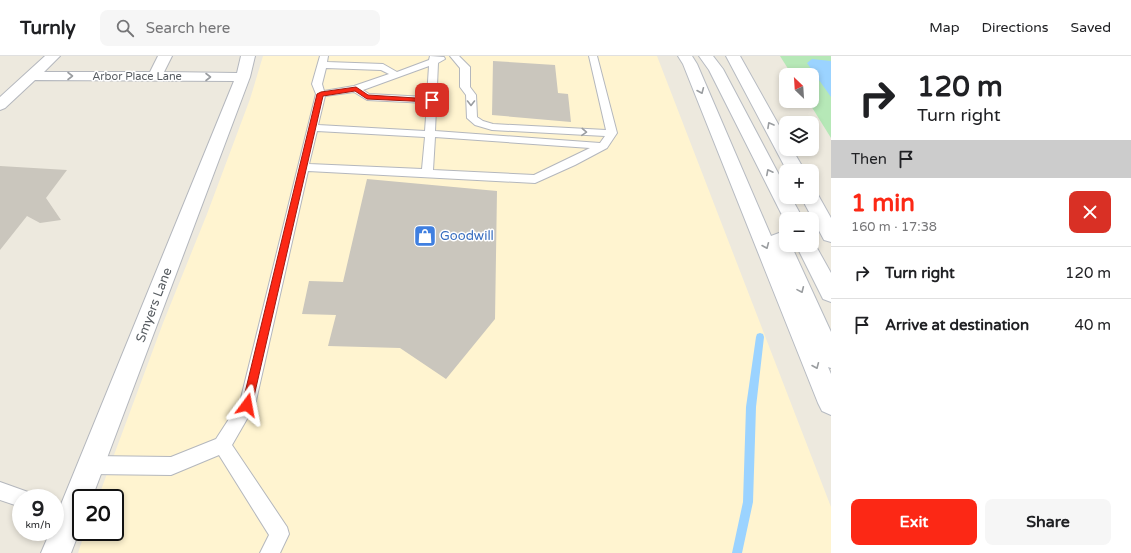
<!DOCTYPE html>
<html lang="en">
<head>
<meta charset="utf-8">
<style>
  body { margin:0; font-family:"Varela Round",sans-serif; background:#f6f6f6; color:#202124; height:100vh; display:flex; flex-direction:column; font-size:15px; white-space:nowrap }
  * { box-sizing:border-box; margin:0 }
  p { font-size:13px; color:#757577 }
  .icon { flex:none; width:22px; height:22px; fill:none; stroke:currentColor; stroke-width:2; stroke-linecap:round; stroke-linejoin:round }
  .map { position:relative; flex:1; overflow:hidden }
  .sheet { display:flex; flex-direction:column; background:#fff; width:300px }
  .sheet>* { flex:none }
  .hud { background:#fff; color:#202124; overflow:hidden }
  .needle { width:26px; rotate:335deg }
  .buttons { position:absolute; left:779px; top:12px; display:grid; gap:8px }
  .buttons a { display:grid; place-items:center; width:40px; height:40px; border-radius:8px; background:#fff; box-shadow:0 2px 6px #0003; font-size:20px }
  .speed { position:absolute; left:12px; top:433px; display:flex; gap:8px; font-size:20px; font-weight:700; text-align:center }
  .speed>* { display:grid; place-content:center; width:52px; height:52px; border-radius:50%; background:#fff; box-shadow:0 2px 6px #0003; line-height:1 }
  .speed small { font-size:10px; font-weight:400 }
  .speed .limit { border:2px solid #111; border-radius:6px; background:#fff; color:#111 }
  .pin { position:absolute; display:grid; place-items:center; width:34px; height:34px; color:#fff; margin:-17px; border-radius:8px; box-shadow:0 2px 6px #0006 }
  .me { position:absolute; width:44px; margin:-22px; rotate:13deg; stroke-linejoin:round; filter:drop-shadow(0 0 3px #0008) }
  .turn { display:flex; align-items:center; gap:14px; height:84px; padding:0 20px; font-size:18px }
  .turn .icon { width:52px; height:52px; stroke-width:2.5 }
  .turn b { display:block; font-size:28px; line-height:34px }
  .then { display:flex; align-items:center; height:38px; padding:0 20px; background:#0003; gap:8px; font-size:15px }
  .round { display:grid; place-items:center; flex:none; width:42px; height:42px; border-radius:8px; background:#f6f6f6 }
  .summary { display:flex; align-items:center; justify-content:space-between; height:68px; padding:0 20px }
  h1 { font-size:24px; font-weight:700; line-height:30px; color:#fc2815 }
  .action { display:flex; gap:8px; margin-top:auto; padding:8px 20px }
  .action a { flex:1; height:46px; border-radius:8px; background:#fc2815; color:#fff; font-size:16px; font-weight:700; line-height:46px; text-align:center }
  .action a+a { background:#f6f6f6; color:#202124 }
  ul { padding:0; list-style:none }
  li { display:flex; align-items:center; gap:12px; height:52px; padding:0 20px; border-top:1px solid #e0e0e0 }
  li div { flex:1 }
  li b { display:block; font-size:15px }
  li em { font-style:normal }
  header { display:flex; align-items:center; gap:24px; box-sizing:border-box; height:56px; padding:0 20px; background:#fff; border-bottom:1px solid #e0e0e0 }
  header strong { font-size:19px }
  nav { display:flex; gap:22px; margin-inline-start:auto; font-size:14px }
  .search { width:280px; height:36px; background:#f6f6f6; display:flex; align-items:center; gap:10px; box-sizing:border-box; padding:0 14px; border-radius:8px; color:#757577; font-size:15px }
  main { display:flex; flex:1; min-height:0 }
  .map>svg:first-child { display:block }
</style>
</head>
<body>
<header>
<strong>Turnly</strong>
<div class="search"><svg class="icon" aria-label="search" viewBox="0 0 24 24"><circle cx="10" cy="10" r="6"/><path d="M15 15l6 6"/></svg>Search here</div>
<nav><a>Map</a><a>Directions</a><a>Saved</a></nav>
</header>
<main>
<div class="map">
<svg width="831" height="497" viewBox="0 0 831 497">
  <rect width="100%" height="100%" fill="#ede9de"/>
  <polygon fill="#fff4d0" points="263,0 657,0 831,451 831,497 78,497 85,476 115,476 115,442 98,442 163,267 207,158 250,43"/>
  <polygon fill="#b6e8b7" points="780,0 831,0 831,82 808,45 812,45 812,19 792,19"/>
  <polygon fill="#9bd3ff" points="812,3 831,5 831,41 807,7"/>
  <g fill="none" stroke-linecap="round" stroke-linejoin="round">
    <polygon fill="#9bd3ff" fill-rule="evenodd" points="760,277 763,278 764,281 756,351 753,446 742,497 732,497 743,446 746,351 756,281 757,278"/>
  </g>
  <g fill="#cac6bd">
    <polygon points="493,5 555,9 558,37 568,38 571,66 492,59"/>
    <polygon points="0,110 67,114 46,142 61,164 40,167 27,160 0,194"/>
    <polygon points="367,123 497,135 495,263 446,323 400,292 328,290 336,259 302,258 309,225 343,226"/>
  </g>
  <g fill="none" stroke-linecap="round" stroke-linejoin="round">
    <g stroke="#b4b7bd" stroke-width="2">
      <g id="service">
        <path d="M 320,0 L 328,0 L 327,6 L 383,8 L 397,16 L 429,4 L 430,0 L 444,1 L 445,3 L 438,7 L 435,75 L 600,87 L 605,80 L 492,74 L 475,69 L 467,62 L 466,39 L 460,31 L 460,12 L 450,0 L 459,0 L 470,11 L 470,31 L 476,39 L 477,61 L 483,65 L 493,68 L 606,74 L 589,0 L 597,0 L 617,77 L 607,92 L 575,109 L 535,127 L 308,115 L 255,349 L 232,389 L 287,471 L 289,478 L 280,497 L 260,497 L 269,479 L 219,399 L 171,419 L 91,418 L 85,415 L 82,409 L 85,403 L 91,400 L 171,401 L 216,383 L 240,346 L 316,38 L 312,28 ZM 429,10 L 427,41 L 369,38 L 363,34 ZM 326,12 L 381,14 L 389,18 L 354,30 L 324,35 L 322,28 ZM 354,36 L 367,44 L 427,47 L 425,75 L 318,69 L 325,40 ZM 317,75 L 425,81 L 422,113 L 309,108 ZM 435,81 L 590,92 L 534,119 L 433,114 Z"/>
        <polygon points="0,426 28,436 31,442 21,442 21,451 0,444"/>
      </g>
    </g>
    <g stroke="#b4b7bd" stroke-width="2">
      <polygon id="minor" points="45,0 60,0 44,16 150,16 158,0 172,0 164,16 237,17 241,0 255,0 250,21 92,442 81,442 81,471 71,497 41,497 50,476 55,476 55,463 234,25 35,24 5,52 0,54 0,41"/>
    </g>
    <g stroke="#b7bbc2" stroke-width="2">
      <g id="secondary">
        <polygon points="678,0 692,0 697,8 771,180 779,177 786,179 786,189 791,189 831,276 831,312 828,311 831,318 831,359 822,355 818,347 683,8"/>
        <polygon points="699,0 713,0 723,13 786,132 786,141 791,141 803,163 786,163 786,167 709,14"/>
        <polygon points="726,0 740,0 786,82 786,93 792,93 805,115 787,115"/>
        <polygon points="812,135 817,137 831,162 831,186 824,184 801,141 812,141"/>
        <polygon points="812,183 831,217 831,246 823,243 796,189 812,189"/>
      </g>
    </g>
    <use href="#service" fill="#fff" fill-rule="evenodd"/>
    <use href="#minor" fill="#fff" fill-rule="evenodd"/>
    <use href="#secondary" fill="#fff" fill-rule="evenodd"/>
  </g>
  <defs><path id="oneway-chevron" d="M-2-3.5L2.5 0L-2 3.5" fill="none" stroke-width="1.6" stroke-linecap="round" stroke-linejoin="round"/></defs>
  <g stroke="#9a9da0">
    <use href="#oneway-chevron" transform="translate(70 20)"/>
    <use href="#oneway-chevron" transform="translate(208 21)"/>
    <use href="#oneway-chevron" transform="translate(701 35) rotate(67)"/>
    <use href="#oneway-chevron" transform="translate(471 47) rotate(90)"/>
    <use href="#oneway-chevron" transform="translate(770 69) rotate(-119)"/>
    <use href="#oneway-chevron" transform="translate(584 76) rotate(3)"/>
    <use href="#oneway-chevron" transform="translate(769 116) rotate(-117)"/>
    <use href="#oneway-chevron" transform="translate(766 190) rotate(67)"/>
    <use href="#oneway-chevron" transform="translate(801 234) rotate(66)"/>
    <use href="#oneway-chevron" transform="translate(816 310) rotate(67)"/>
  </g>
  <polygon fill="#fc2815" stroke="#a41a0e" points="356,31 368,39 432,43 435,44 432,46 367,43 355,35 323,40 252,349 251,353 247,354 243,353 242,349 317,38 321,36"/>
  <defs>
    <g id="shop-square" transform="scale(1.15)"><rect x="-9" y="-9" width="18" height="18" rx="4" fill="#3f7fe0" stroke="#fff"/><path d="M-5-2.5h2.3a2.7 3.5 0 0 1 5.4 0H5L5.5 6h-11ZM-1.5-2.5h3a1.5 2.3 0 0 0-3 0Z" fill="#fff"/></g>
  </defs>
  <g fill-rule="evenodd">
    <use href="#shop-square" x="425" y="180"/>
  </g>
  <g text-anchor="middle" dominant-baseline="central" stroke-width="3" stroke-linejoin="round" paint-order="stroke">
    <g font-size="11" fill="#575c61" stroke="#fff">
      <text x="137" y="20">Arbor Place Lane</text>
    </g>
    <g font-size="13" fill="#366cbe" stroke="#fff" text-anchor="start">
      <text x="440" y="180">Goodwill</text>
    </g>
    <g font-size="13" fill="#575c61" stroke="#fff">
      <text transform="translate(154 249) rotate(-69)">Smyers Lane</text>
    </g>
  </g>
</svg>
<div class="buttons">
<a><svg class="needle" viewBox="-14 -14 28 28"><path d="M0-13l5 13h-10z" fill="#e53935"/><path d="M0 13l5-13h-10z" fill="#757577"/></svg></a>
<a><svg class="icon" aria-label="layers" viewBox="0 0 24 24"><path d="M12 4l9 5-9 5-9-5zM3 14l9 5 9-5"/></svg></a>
<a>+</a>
<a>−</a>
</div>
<div class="speed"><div>9<small>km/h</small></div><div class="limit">20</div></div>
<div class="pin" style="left:432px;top:44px;background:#d93025"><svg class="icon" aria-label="arrive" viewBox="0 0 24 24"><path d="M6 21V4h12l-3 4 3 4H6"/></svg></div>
<svg class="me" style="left:247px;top:349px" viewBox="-20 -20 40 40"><path d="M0-17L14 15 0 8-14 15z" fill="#fc2815" stroke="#fff" stroke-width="4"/></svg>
</div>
<section class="sheet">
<div class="hud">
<div class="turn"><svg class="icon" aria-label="right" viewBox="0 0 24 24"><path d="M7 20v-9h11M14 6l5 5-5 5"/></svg><div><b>120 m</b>Turn right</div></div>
<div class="then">Then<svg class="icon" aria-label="arrive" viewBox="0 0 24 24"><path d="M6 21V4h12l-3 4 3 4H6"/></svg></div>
</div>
<div class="summary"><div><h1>1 min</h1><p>160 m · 17:38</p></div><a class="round" style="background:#d93025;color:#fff"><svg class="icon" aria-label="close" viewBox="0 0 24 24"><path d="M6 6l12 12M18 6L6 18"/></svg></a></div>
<ul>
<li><svg class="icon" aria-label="right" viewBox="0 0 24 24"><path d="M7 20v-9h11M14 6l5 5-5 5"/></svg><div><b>Turn right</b></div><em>120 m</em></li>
<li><svg class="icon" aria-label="arrive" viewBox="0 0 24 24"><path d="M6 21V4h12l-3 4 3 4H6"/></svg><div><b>Arrive at destination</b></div><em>40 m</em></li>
</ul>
<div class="action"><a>Exit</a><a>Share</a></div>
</section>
</main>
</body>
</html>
